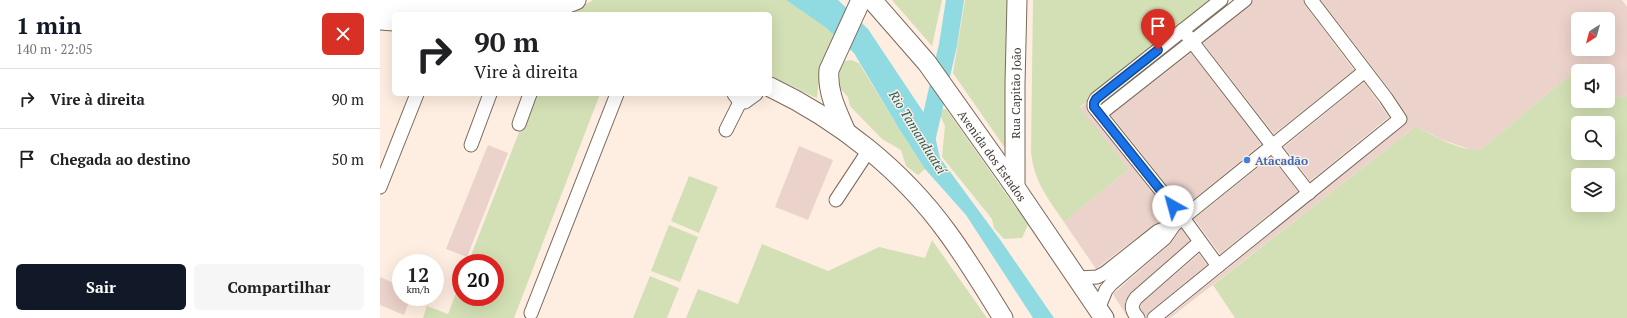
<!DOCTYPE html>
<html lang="pt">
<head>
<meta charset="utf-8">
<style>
  body { margin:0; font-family:"PT Serif",serif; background:#f6f6f6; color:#202124; height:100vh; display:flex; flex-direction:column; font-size:15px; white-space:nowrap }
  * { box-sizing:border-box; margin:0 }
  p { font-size:13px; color:#757577 }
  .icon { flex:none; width:22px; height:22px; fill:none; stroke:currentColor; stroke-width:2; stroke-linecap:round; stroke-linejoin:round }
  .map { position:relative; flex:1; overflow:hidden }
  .panel { display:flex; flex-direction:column; background:#fff; width:380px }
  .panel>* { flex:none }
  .hud { position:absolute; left:12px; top:12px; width:380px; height:84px; border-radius:6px; box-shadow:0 4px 16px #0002; background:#fff; color:#202124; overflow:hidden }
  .needle { width:26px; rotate:216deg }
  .controls { position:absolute; left:1191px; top:12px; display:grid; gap:8px }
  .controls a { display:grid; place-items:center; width:44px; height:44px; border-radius:6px; background:#fff; box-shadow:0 4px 16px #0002; font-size:20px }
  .speed { position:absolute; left:12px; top:254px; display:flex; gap:8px; font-size:20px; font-weight:700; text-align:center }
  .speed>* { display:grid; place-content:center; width:52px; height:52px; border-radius:50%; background:#fff; box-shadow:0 4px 16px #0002; line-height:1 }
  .speed small { font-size:10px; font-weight:400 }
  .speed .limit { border:6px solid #d22; background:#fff; color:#111 }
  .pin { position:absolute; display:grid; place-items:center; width:34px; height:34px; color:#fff; margin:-41px -17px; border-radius:50% 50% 50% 0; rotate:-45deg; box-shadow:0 0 4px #0007 }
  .pin .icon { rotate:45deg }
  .me { position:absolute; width:44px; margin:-22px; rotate:322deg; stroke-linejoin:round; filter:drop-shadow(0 0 3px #0008) }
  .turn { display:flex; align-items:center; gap:14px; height:84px; padding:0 16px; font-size:18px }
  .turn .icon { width:52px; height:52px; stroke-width:2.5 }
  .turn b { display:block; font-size:28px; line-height:34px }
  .round { display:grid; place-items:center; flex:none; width:42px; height:42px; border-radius:6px; background:#f6f6f6 }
  .head { display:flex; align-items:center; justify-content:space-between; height:68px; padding:0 16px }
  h1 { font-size:24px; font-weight:800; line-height:30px; color:#111827 }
  .primary-button { display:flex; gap:8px; margin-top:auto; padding:8px 16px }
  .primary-button a { flex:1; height:46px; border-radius:6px; background:#111827; color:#fff; font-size:16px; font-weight:800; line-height:46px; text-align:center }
  .primary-button a+a { background:#f6f6f6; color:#202124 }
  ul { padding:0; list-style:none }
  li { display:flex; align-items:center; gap:12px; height:60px; padding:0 16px; border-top:1px solid #e0e0e0 }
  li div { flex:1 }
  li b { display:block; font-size:15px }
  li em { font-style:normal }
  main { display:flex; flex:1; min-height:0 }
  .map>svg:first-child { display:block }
</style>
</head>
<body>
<main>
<section class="panel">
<div class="head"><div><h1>1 min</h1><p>140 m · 22:05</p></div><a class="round" style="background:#d93025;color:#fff"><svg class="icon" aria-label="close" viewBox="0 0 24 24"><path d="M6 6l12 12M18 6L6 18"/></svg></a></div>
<ul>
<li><svg class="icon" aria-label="right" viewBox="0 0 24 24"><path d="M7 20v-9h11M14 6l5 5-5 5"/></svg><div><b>Vire à direita</b></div><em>90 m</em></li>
<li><svg class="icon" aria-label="arrive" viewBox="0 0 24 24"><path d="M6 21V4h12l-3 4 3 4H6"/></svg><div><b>Chegada ao destino</b></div><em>50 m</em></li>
</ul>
<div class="primary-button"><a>Sair</a><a>Compartilhar</a></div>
</section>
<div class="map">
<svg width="1247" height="318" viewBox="0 0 1247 318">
  <rect width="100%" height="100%" fill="#feeee1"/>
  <g fill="#d3dfb4" fill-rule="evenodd">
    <path d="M 213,0 L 406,0 L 445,27 L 454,35 C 444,56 439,75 437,98 L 434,97 L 390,75 L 390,14 L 178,14 L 198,9 Z"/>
    <polygon points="512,0 562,0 552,46"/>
    <polygon points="585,0 630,0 625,148 573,73"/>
    <path d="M 653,0 L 837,0 L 700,107 L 749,169 L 684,222 C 668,198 654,182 651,152 Z"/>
    <polygon points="471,60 479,63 518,127 545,169 538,175 526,166 521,150 502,139 470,106 468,97 459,87 460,71 465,61"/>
    <path d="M 1204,63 L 1209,71 L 1198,71 L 1198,101 L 1228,101 L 1228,95 L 1243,98 L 1247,94 L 1247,318 L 855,318 L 833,285 L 1036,126 C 1055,137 1078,150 1100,150 ZM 1198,123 L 1228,123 L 1228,153 L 1198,153 ZM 1198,175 L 1228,175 L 1228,205 L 1198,205 Z"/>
    <polygon points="154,94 220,94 134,318 43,318 47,306 68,314 81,280 81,297 115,297 115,263 88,263"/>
    <polygon points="566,109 648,225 642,238 624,239 614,228 612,219 562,157 565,126 560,115 561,110"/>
    <polygon points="309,176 338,187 319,233 291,221"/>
    <polygon points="289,225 318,237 300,282 271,271"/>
    <polygon points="552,240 607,318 306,318 318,289 358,304 382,244 448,271 499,247 545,258"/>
    <polygon points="270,276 299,288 287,318 253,318"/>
  </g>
  <polygon fill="#90dae2" points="406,0 458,0 488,29 550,122 555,136 560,158 621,241 674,318 653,318 586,215 545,169 518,127 474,53 445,27"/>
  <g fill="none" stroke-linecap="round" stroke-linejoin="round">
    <polyline stroke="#90dae2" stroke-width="18" points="546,141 568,45 575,0"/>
  </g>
  <g fill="#ebd2ca" fill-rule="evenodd">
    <polygon points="873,0 923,0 925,5 974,70 894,134 823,43 870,6"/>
    <path d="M 941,0 L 1242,0 L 1247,7 L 1247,94 L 1243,98 L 1228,95 L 1228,71 L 1209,71 L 1204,63 L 1100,150 L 1092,150 L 1060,139 L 1036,126 L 790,318 L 787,318 L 1027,122 L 1027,115 L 1013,94 ZM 1198,19 L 1228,19 L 1228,49 L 1198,49 Z"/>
    <polygon points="811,53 881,144 804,207 731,115"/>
    <polygon points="984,82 1009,117 930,181 904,147"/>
    <polygon points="706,103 708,112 792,217 773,225 716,269 684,222 749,169 700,108"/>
    <polygon points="108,145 128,153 87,257 66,249"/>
    <polygon points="419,146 453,160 428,220 395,207"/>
    <polygon points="891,157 918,191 840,254 814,219"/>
    <polygon points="801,229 810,241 751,292 745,302 745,313 733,294 790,244"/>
    <polygon points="819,254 827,265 769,312 766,318 760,308 762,303"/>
    <polygon points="0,277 21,286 21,297 31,297 24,315 0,305"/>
  </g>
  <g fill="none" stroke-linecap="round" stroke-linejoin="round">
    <g stroke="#7a695b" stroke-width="15">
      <g id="minor">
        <polyline points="841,0 716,99 714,103 714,107 803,218 838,266 1020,119 1006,98 931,0"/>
        <polyline points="803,30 929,193"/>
        <polyline points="354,94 360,102 365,102 376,94"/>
        <polyline points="720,114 865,0"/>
        <polyline points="139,124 150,94"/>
        <polyline points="346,130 360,102"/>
        <polyline points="91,145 110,94"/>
        <polyline points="0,187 37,94"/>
        <polyline points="456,200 489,150"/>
        <polyline points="698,278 717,277 725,273 778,231 794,225"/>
        <polyline points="718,309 726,290 731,284 785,238 794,225 985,71"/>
        <polyline points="151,313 237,94"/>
        <path d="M 758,318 C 752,312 750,306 756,298 L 820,242"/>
        <polyline points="774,318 838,266"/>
      </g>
    </g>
    <g stroke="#7a695b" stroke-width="21">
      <g id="highway">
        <path id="s1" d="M 492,0 L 547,63 L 635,187 L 724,318"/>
        <polyline points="0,3 161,9 178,7 196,0"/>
        <polyline points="0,20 14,21"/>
        <path d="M 390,87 C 459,120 522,170 567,232 C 587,259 605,289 623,318"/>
        <path d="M 466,132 C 457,111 447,93 449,70 L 481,0"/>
        <path id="s2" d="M 635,187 L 635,84 L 637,0"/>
      </g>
    </g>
    <use href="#minor" stroke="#fff" stroke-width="13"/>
    <use href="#highway" stroke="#fff" stroke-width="19"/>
  </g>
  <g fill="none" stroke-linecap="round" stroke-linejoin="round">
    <g stroke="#114b97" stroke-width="10">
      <polyline id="route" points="778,50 716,99 714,103 714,107 793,206"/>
    </g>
    <use href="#route" stroke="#1a73e8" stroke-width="7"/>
  </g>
  <circle fill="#3f7fe0" stroke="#feeee1" stroke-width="1.5" cx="867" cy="160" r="4"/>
  <g text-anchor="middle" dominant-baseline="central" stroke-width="3" stroke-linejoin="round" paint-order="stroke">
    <g font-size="12" fill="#413933" stroke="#feeee1">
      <text stroke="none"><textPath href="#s2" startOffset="94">Rua Capitão João</textPath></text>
      <text stroke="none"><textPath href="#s1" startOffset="197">Avenida dos Estados</textPath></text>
    </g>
    <g font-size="12" font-weight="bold" fill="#366cbe" stroke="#feeee1" text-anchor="start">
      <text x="875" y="160">Atacadão</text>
    </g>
    <g font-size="13" font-style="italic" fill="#1c5b61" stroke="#feeee1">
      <text transform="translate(538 132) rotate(58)">Rio Tamanduateí</text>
    </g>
  </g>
</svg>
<div class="controls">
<a><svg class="needle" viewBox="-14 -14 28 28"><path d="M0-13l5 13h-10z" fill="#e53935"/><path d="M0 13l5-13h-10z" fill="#757577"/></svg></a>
<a><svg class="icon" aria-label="sound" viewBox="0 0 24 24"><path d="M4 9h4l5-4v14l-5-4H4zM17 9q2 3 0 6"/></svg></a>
<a><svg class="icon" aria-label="search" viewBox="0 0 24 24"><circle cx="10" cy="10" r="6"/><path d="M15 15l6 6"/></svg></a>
<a><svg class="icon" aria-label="layers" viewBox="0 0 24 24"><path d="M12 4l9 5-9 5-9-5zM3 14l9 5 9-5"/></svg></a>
</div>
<div class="speed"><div>12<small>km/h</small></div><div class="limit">20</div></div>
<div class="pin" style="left:778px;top:50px;background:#d93025"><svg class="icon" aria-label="arrive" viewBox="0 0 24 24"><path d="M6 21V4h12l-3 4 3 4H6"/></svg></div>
<svg class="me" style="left:793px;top:206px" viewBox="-20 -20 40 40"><circle r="19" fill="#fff"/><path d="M0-13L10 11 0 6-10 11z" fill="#1a73e8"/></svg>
<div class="hud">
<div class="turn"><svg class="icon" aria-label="right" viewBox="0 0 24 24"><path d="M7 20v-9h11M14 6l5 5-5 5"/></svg><div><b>90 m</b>Vire à direita</div></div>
</div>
</div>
</main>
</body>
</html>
